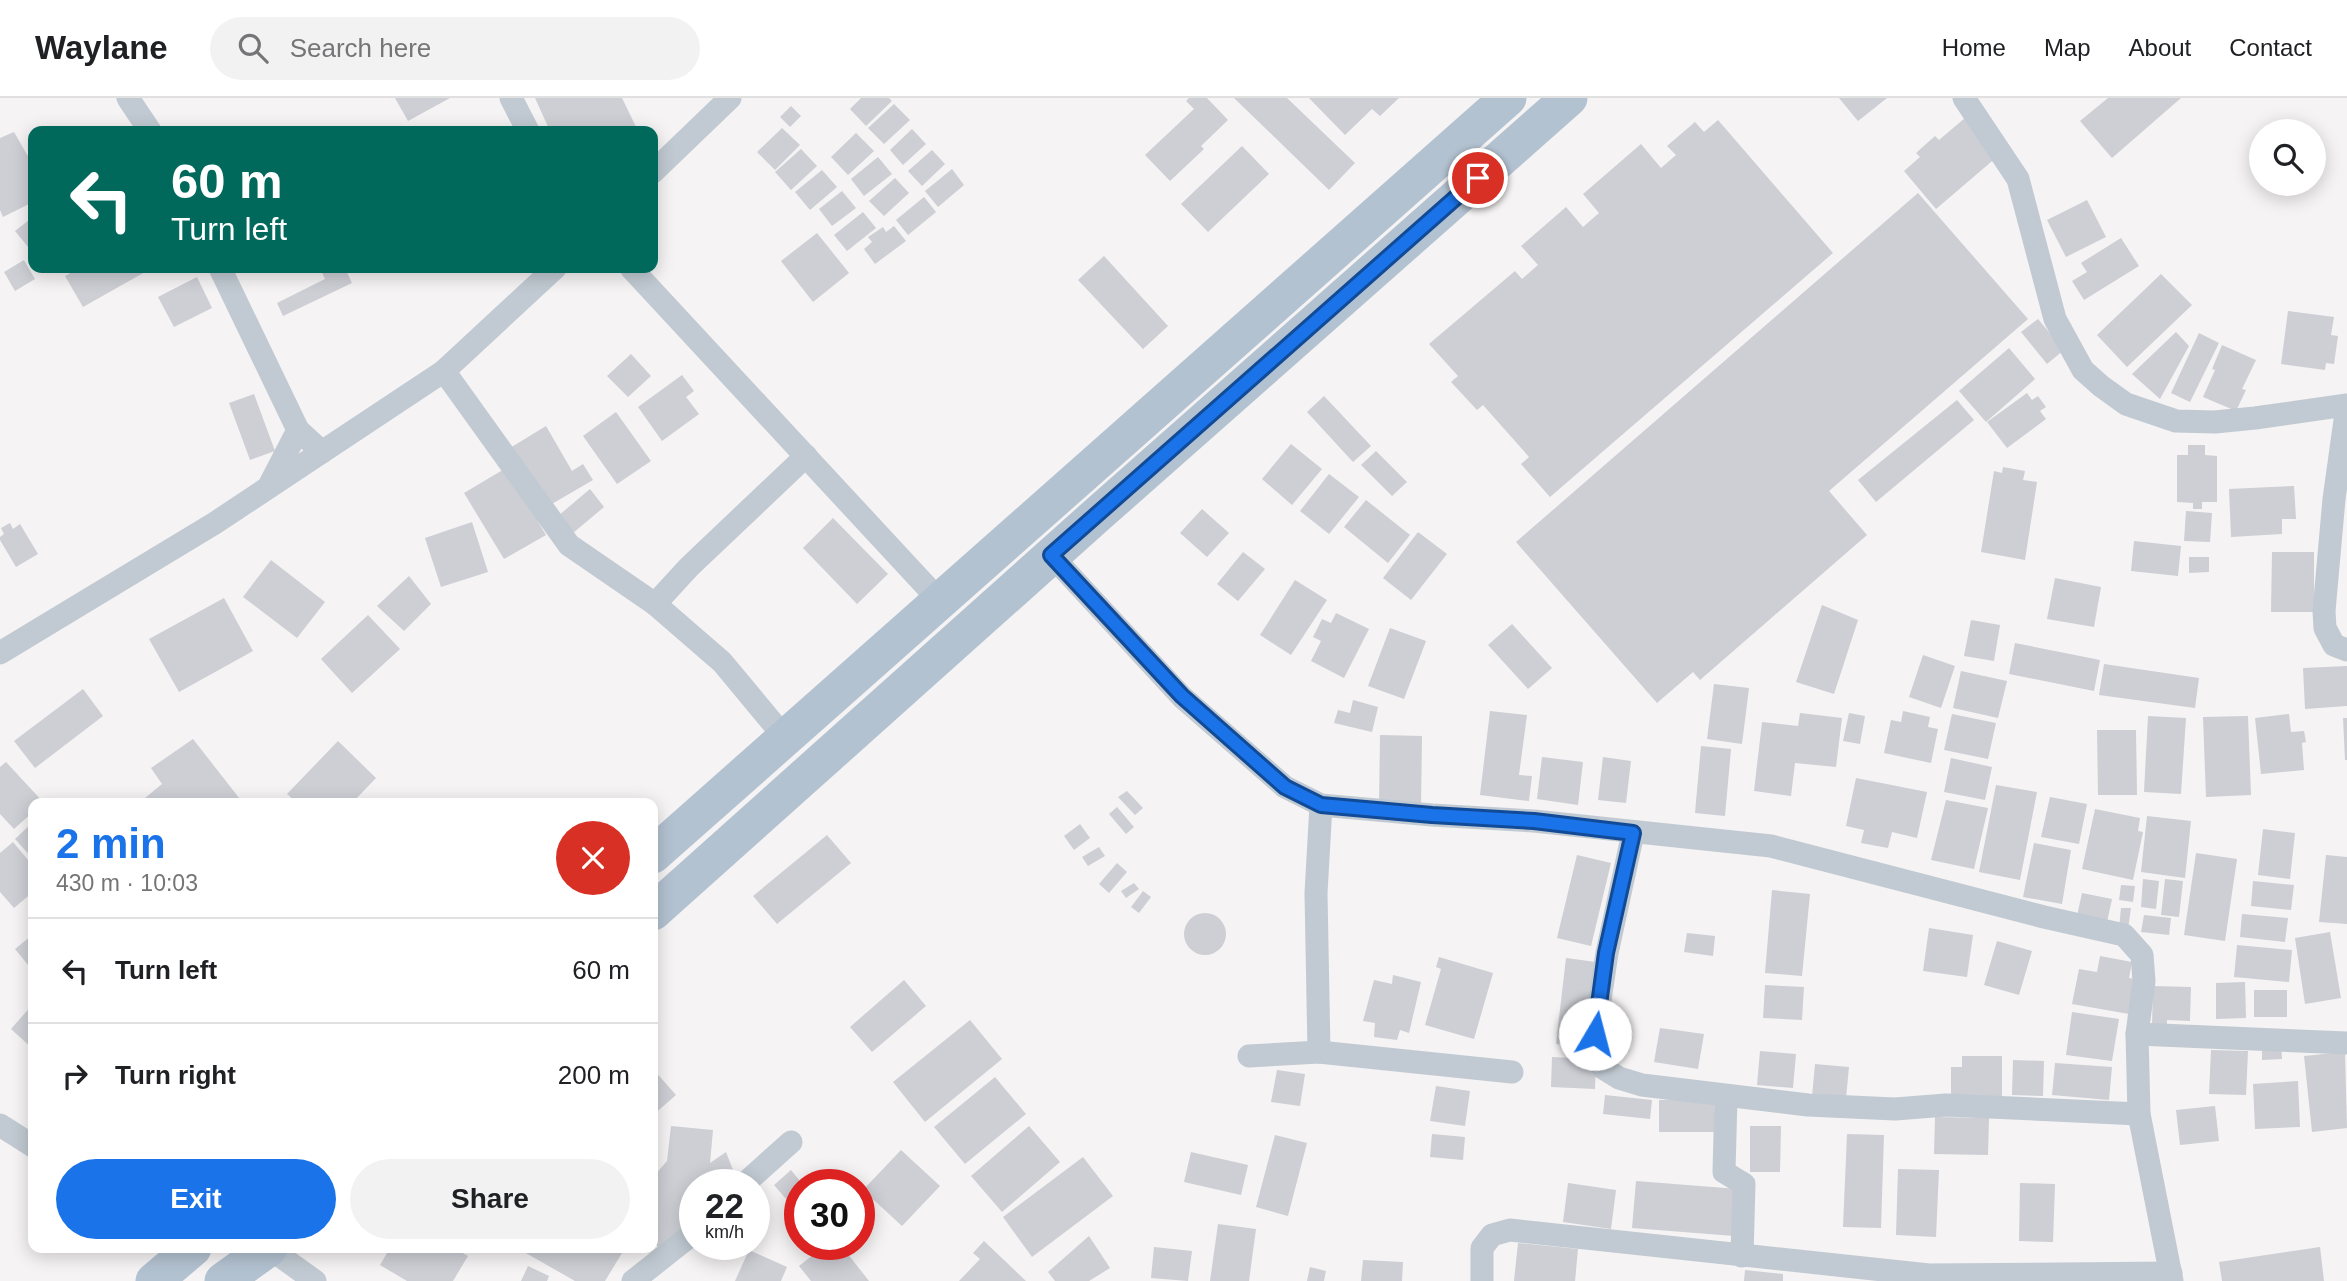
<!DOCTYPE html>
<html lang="en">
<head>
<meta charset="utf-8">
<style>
  body { margin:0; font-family:Arial,sans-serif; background:#f2f2f2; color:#202124; height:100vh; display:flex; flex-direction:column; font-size:26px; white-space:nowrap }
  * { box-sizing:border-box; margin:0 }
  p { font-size:23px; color:#757577 }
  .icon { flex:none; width:38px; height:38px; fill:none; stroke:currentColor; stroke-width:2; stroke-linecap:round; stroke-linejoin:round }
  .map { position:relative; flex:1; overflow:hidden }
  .sheet { position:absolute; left:28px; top:700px; width:630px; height:455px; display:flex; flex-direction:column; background:#fff; border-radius:14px; box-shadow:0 4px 18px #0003 }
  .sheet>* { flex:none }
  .banner { position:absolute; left:28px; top:28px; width:630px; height:147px; border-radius:14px; box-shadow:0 4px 18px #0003; background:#00695c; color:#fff; overflow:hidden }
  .fabs { position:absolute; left:2249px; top:21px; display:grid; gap:14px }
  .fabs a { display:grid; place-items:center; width:77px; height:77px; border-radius:50%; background:#fff; box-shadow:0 4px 18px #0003; font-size:35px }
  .speed { position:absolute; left:679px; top:1071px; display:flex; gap:14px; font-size:35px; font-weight:700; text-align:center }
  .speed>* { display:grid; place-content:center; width:91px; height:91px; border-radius:50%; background:#fff; box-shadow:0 4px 18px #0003; line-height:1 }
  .speed small { font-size:18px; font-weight:400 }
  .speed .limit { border:10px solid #d22; background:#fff; color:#111 }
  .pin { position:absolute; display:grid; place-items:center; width:60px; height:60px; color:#fff; margin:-30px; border:4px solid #fff; border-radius:50%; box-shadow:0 2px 7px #0007 }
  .me { position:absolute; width:77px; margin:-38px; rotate:8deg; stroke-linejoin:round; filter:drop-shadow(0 0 5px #0008) }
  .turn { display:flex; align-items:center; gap:24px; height:147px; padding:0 28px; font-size:32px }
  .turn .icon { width:91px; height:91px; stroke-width:2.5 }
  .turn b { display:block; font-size:49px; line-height:60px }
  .round { display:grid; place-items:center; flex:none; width:74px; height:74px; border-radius:37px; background:#f2f2f2 }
  .summary { display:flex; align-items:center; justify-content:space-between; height:119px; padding:0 28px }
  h1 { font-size:42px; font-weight:600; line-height:52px; color:#1a73e8 }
  .cta { display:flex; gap:14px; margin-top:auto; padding:14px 28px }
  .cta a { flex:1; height:80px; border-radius:42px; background:#1a73e8; color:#fff; font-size:28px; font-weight:600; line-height:80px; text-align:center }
  .cta a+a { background:#f2f2f2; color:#202124 }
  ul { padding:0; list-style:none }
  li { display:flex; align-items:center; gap:21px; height:105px; padding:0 28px; border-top:2px solid #e0e0e0 }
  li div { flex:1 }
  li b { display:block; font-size:26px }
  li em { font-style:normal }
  header { display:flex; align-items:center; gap:42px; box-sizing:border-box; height:98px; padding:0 35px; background:#fff; border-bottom:2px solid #e0e0e0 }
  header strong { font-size:33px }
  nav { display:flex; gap:38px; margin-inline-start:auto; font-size:24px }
  .search { width:490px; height:63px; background:#f2f2f2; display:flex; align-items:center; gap:18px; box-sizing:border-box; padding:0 24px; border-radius:38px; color:#757577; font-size:26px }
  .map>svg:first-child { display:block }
</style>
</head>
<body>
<header>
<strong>Waylane</strong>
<div class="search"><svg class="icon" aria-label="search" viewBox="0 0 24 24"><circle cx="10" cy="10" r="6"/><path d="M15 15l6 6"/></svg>Search here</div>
<nav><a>Home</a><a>Map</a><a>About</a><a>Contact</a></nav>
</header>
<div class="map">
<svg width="2347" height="1183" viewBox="0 0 2347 1183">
  <rect width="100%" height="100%" fill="#f5f3f3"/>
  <g fill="#cdcfd5">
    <polygon points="395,0 450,0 408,23"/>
    <polygon points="535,0 622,0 638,33 550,33"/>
    <polygon points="861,0 889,0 892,3 866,28 850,11"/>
    <polygon points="1189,0 1207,0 1228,22 1201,48 1204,51 1170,83 1145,57 1194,11 1186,3"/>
    <polygon points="1234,0 1287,0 1355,65 1329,92"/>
    <polygon points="1309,0 1399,0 1380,18 1372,11 1345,37"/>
    <polygon points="1839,0 1887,0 1858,23"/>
    <polygon points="2108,0 2181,0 2112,60 2080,23"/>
    <polygon points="894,6 910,22 884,46 868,30"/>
    <polygon points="791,8 801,18 790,29 780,19"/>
    <polygon points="1965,20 1998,58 1936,111 1904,73 1920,59 1916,55 1935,38 1939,42"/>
    <polygon points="1718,22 1833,155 1550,399 1521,366 1529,359 1483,307 1477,312 1451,284 1458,278 1429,246 1515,173 1522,181 1538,167 1521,148 1566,109 1583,129 1599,115 1583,96 1641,46 1661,70 1676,57 1667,48 1695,24 1704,34"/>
    <polygon points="782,30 800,47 775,72 757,54"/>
    <polygon points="912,31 926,46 903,67 890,52"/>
    <polygon points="14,34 33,67 33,104 3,119 0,112 0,40"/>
    <polygon points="856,35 874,53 848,77 831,59"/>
    <polygon points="1242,48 1269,76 1208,134 1181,106"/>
    <polygon points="801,51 817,68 791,92 775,74"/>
    <polygon points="932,52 945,66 922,88 908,73"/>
    <polygon points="878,59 892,76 864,98 851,81"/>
    <polygon points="952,71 964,87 938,109 925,93"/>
    <polygon points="822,72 837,89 810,112 795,94"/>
    <polygon points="895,80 909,95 884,118 869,103"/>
    <polygon points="842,93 856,110 832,128 819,111"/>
    <polygon points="1918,95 2028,221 1829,393 1867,437 1700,582 1693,574 1657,605 1516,444"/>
    <polygon points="924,99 936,114 908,137 896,122"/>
    <polygon points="2087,102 2106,139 2066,159 2047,122"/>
    <polygon points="863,114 876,130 847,153 834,137"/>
    <polygon points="33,119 33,155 15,133"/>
    <polygon points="894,128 906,143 875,166 864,151 872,144 868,139 883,129 886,134"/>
    <polygon points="817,135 849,175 813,204 781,163"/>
    <polygon points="2121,140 2139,168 2084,202 2072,183 2087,174 2081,165"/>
    <polygon points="1104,158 1168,228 1143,251 1078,182"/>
    <polygon points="24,162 35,181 15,193 4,174"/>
    <polygon points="80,170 143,170 145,174 83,209 65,178"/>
    <polygon points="320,170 345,170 352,185 283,218 277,205 325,181"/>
    <polygon points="2161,176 2192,207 2127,269 2097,237"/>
    <polygon points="197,179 212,210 174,229 158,199"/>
    <polygon points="2288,213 2334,219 2331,237 2338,238 2334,266 2326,265 2325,272 2281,266"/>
    <polygon points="2038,221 2064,252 2047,266 2021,234"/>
    <polygon points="2176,234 2189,248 2160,301 2132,276"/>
    <polygon points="2199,235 2219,245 2190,304 2171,295"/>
    <polygon points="2222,247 2256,262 2242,291 2246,292 2236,313 2203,299 2215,272 2212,271"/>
    <polygon points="2009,250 2035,281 1986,324 1959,293"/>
    <polygon points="631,256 651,278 628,299 607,278"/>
    <polygon points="682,277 694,293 686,299 699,316 662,343 638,309"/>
    <polygon points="2027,295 2032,302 2038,298 2046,309 2040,313 2046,321 2007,350 1987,324"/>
    <polygon points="254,296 275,353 250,362 229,305"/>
    <polygon points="1324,298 1371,348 1353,364 1307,314"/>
    <polygon points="1957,302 1974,322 1876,404 1858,382"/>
    <polygon points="616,314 651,363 617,386 583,338"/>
    <polygon points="546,328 572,373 583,366 593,382 545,410 510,350"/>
    <polygon points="1291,346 1322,371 1292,407 1262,381"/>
    <polygon points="2188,347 2205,347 2205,357 2217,358 2217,404 2202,404 2202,411 2193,411 2193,405 2177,404 2177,357 2188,357"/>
    <polygon points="1376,353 1407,384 1392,398 1361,367"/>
    <polygon points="2003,369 2025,373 2023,382 2037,384 2025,462 1981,454 1994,373 2002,375"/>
    <polygon points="506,370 546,437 504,461 464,395"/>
    <polygon points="1329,376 1359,399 1329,436 1300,413"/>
    <polygon points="2294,388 2296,421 2282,421 2282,436 2231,439 2229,391"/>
    <polygon points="590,391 604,409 573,435 558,418"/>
    <polygon points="1366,402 1410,437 1388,465 1344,429"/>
    <polygon points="1202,411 1229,435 1207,459 1180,435"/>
    <polygon points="2186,413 2212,415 2210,444 2184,443"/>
    <polygon points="833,420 888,476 857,506 803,450"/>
    <polygon points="472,424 488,474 441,489 425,440"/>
    <polygon points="10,425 13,431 20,426 38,456 16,469 0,442 0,439 4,436 1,430"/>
    <polygon points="1418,434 1447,456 1411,502 1383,480"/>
    <polygon points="2134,443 2181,448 2178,478 2131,473"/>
    <polygon points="1243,454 1265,471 1238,503 1217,486"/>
    <polygon points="2272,454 2314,454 2314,514 2271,514"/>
    <polygon points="2189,459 2209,459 2209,474 2189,475"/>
    <polygon points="271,462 325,504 297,540 243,499"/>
    <polygon points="409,478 431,506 404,533 377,508"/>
    <polygon points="2055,480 2101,489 2094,529 2047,521"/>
    <polygon points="1295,482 1327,502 1291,557 1260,537"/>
    <polygon points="224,500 253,553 179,594 149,541"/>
    <polygon points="1822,507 1858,522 1834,596 1796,584"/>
    <polygon points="1336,515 1369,531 1344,580 1311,563 1321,543 1313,539 1322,521 1331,525"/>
    <polygon points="368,517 400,551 352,595 321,561"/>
    <polygon points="1971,522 2000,527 1994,563 1964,558"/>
    <polygon points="1512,526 1552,570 1528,591 1488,547"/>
    <polygon points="1390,530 1426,543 1404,601 1368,588"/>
    <polygon points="2015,545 2100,562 2094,593 2009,576"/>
    <polygon points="1923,557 1955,568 1941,610 1909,599"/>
    <polygon points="2104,566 2199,580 2195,610 2099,597"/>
    <polygon points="2347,568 2347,608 2305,611 2303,570"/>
    <polygon points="1961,573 2007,583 1998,620 1953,610"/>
    <polygon points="1714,586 1749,590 1742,646 1707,641"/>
    <polygon points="83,591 103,618 35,670 14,643"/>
    <polygon points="1353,602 1378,609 1372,634 1334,625 1338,612 1350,615"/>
    <polygon points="1490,613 1527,617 1519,677 1532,678 1529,703 1480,697"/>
    <polygon points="1903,613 1930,619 1928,629 1938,631 1931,665 1884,655 1891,622 1901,624"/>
    <polygon points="1800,615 1842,620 1836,669 1795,665 1791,698 1754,693 1762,624 1798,628"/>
    <polygon points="1849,615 1865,618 1860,646 1843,643"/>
    <polygon points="1952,616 1996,625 1988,661 1944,652"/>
    <polygon points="2289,616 2291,634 2304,633 2306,644 2302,645 2304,672 2261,676 2255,620"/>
    <polygon points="2148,618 2186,620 2181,696 2144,694"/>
    <polygon points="2248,618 2251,697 2206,699 2203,619"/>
    <polygon points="2343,620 2347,620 2347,662 2345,662"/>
    <polygon points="2097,632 2136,632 2137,697 2098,697"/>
    <polygon points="1380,637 1422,638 1421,709 1379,708"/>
    <polygon points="193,641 243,705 139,705 162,686 151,670"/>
    <polygon points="338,643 376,680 352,705 297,705 287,696"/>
    <polygon points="1701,648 1731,651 1725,718 1695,715"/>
    <polygon points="1542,659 1583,664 1578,707 1537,701"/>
    <polygon points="1603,659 1631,663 1626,705 1598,702"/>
    <polygon points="1951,660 1992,669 1985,702 1944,694"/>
    <polygon points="6,664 44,705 33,705 33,714 14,731 0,716 0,669"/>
    <polygon points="1856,680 1927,694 1917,740 1892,734 1888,750 1861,745 1864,732 1846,728"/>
    <polygon points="1996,687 2037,694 2020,782 1979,774"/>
    <polygon points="1127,693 1143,710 1135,717 1118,699"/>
    <polygon points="2050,699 2087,706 2079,746 2041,739"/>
    <polygon points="1946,702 1988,710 1974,771 1931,762"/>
    <polygon points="1117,709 1134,729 1126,736 1109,716"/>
    <polygon points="2095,711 2140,720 2138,733 2143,734 2133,782 2082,771"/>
    <polygon points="2147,718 2191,723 2185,780 2141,774"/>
    <polygon points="33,724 33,761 15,741"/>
    <polygon points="1080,726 1090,740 1074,752 1064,738"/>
    <polygon points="2263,731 2295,735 2290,781 2258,777"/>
    <polygon points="827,737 851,765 777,826 753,798"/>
    <polygon points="13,744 33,768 33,794 14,810 0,794 0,755"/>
    <polygon points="2034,745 2071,752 2062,806 2023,799"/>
    <polygon points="1099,749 1105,758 1088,768 1082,759"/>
    <polygon points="2196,755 2237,761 2225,843 2184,837"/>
    <polygon points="1577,757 1611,765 1591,848 1557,840"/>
    <polygon points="2326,757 2347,759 2347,826 2319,824"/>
    <polygon points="1117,765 1127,774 1109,795 1099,786"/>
    <polygon points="2143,781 2159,783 2156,811 2141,809"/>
    <polygon points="2165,781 2183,783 2179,819 2161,817"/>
    <polygon points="2253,783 2294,787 2291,812 2251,808"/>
    <polygon points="1134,785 1139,791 1126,800 1121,793"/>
    <polygon points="2121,787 2135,788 2133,804 2119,802"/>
    <polygon points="1772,792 1810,796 1802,878 1765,875"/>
    <polygon points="1143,793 1151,799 1139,815 1131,809"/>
    <polygon points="2082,795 2112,801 2107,824 2077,818"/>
    <polygon points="2121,810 2131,810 2128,831 2119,830"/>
    <circle cx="1205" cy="836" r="21"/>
    <polygon points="2242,816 2288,820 2285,844 2240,839"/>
    <polygon points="2144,817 2171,820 2169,837 2141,834"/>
    <polygon points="1929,830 1973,837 1967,879 1923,873"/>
    <polygon points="2330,834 2341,900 2305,906 2295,840"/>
    <polygon points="1687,835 1715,838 1713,858 1684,854"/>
    <polygon points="31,838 33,840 33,873 15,851"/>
    <polygon points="1997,843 2032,853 2019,897 1984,887"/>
    <polygon points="2237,847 2292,852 2289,884 2234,879"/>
    <polygon points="2100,858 2132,864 2129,880 2135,881 2129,916 2072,906 2079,871 2097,874"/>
    <polygon points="1439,859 1493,875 1474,941 1425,927 1441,871 1436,869"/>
    <polygon points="1566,860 1596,864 1586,949 1556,946"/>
    <polygon points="1393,877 1421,884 1409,935 1400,932 1397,942 1374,939 1375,925 1363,923 1374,882 1392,886"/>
    <polygon points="904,882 926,908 872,954 850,929"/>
    <polygon points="2245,884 2246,920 2216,921 2216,885"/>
    <polygon points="1765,887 1804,889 1802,922 1763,920"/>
    <polygon points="2153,888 2191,889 2190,923 2167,922 2167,928 2152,927"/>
    <rect x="2254" y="892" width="33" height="27"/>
    <polygon points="33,906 33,951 11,931"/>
    <polygon points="2072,914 2119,921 2112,963 2066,957"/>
    <polygon points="970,922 1002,961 925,1024 893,984"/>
    <polygon points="1660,930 1704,936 1698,971 1654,964"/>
    <polygon points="2281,946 2282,961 2262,962 2262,947"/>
    <polygon points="2211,952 2248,953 2246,997 2209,996"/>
    <polygon points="1760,953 1796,956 1793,990 1757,987"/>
    <polygon points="2345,954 2347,1030 2312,1034 2304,958"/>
    <polygon points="1962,958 2002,958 2002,999 1951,999 1951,969 1962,969"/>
    <polygon points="1552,959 1596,961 1595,991 1551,989"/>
    <polygon points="2013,962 2044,963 2043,998 2012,997"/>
    <polygon points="2055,965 2112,969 2109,1002 2052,997"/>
    <polygon points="1815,966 1849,969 1846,1000 1812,998"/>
    <polygon points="653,971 676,997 653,1017"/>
    <polygon points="1277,972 1305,976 1300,1008 1271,1004"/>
    <polygon points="995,979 1026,1016 965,1066 934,1029"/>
    <polygon points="2298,983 2300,1029 2255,1031 2253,986"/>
    <polygon points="1436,988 1470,993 1465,1028 1430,1023"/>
    <polygon points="1605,997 1652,1002 1650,1021 1603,1016"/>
    <rect x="1659" y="1002" width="55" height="32"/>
    <polygon points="2215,1008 2219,1043 2180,1047 2176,1012"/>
    <polygon points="1935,1019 1989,1020 1988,1057 1934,1056"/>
    <polygon points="671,1028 713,1032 710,1065 726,1054 733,1072 720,1087 695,1087 695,1115 662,1152 653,1144 653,1079 667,1063"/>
    <polygon points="1029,1028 1060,1064 1002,1114 971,1078"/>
    <polygon points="1750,1028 1781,1028 1780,1074 1750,1074"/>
    <polygon points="1432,1036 1465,1039 1463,1062 1430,1059"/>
    <polygon points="1847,1036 1884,1037 1881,1130 1843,1129"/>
    <polygon points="1275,1037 1307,1045 1288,1118 1256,1109"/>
    <polygon points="901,1052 940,1088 902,1128 863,1092"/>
    <polygon points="1191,1054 1248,1067 1241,1097 1184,1084"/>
    <polygon points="1083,1059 1113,1098 1032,1159 1003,1119"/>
    <polygon points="1898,1071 1939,1072 1936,1139 1896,1137"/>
    <polygon points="791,1072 803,1087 800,1087 800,1117 774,1087"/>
    <polygon points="1636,1083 1738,1091 1734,1138 1632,1130"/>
    <polygon points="1568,1085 1616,1092 1611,1131 1563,1124"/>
    <polygon points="2020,1085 2055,1086 2053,1144 2019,1143"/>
    <polygon points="1218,1126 1256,1131 1249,1183 1210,1183"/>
    <polygon points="1089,1138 1110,1170 1089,1183 1055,1183 1048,1174"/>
    <polygon points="984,1143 1026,1183 959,1183 980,1161 973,1155"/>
    <polygon points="1518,1145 1578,1151 1575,1183 1514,1183"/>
    <polygon points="827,1146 840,1146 869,1183 811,1183 799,1168"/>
    <polygon points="1154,1149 1192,1153 1188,1183 1151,1180"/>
    <polygon points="2320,1149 2324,1183 2222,1183 2219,1164"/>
    <polygon points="390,1150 454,1150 468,1158 453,1183 407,1183 380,1167"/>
    <polygon points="517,1150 625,1150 605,1183 575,1183"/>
    <polygon points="749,1152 787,1169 781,1183 735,1183"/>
    <polygon points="1363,1162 1403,1164 1402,1183 1361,1183"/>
    <polygon points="528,1168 549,1178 547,1183 521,1183"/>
    <polygon points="1310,1169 1326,1173 1324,1183 1307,1183"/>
    <polygon points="1745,1172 1783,1176 1783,1183 1744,1183"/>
  </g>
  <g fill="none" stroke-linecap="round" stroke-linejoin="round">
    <g stroke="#c1cad2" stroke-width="23">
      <polyline points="128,0 150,33"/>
      <polyline points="511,0 528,33"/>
      <polyline points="1964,0 2018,81 2055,221 2083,272 2101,288 2126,306 2176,323 2215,324 2255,320 2347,307"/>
      <polyline points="653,74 730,0"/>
      <polyline points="220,170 298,332 322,354"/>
      <polyline points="631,170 939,502"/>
      <polyline points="444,273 569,447 655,506 689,469 806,358"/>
      <polyline points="2347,308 2334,401 2324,513 2325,530 2334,547 2347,552"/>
      <polyline points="269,388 298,332"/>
      <polyline points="1051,457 1182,599 1285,689 1321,707 1432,717 1534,723 1771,748 2044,819 2124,837 2142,857 2144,883 2137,936 2139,1016 2172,1183"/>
      <polyline points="655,506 722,564 786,641"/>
      <polyline points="0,555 215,425 444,273 555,170"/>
      <polyline points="1633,735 1607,855 1595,936 1603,970 1619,980 1642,987 1808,1007 1895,1011 1946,1007 2139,1016"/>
      <polyline points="2137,936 2347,945"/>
      <polyline points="1319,954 1316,795 1321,707"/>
      <polyline points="1249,958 1319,954 1512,974"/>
      <polyline points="1726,998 1724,1074 1744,1086 1742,1158"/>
      <polyline points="0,1027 33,1048"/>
      <polyline points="743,1087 791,1044"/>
      <polyline points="269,1150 315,1183"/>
      <polyline points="633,1183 695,1134"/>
      <polyline points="1482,1183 1482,1150 1492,1137 1510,1132 1929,1177 2171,1175"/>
    </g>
    <g stroke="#b3c2d1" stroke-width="37">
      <polyline points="653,757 1508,0"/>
      <polyline points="653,814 1098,416 1569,0"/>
      <polyline points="154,1183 193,1150"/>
      <polyline points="223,1183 269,1150"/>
    </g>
  </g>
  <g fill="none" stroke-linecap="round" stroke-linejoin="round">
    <g stroke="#114b97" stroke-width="18">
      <polyline id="route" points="1478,80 1051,457 1182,598 1285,689 1321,707 1432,717 1534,723 1633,735 1606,855 1595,936"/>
    </g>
    <use href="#route" stroke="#1a73e8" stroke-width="12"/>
  </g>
</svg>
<div class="fabs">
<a><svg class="icon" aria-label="search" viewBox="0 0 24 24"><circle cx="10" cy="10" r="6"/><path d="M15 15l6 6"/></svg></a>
</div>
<div class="speed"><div>22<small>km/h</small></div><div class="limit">30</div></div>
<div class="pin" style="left:1478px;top:80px;background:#d93025"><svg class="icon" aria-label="arrive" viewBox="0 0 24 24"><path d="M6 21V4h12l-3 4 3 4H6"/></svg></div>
<svg class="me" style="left:1595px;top:936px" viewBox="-20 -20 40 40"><circle r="19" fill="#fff"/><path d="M0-13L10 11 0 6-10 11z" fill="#1a73e8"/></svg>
<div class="banner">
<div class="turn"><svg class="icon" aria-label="left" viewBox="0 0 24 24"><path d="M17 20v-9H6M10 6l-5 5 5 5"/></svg><div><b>60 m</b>Turn left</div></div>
</div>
<section class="sheet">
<div class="summary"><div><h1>2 min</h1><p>430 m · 10:03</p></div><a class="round" style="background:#d93025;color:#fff"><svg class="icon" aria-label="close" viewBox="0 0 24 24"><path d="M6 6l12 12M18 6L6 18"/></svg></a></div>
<ul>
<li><svg class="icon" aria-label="left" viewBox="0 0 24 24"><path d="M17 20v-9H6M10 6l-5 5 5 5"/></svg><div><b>Turn left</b></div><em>60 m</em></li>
<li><svg class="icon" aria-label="right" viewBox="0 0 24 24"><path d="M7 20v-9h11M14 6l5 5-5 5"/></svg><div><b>Turn right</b></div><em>200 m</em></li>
</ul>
<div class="cta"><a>Exit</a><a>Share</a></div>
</section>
</div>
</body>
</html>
